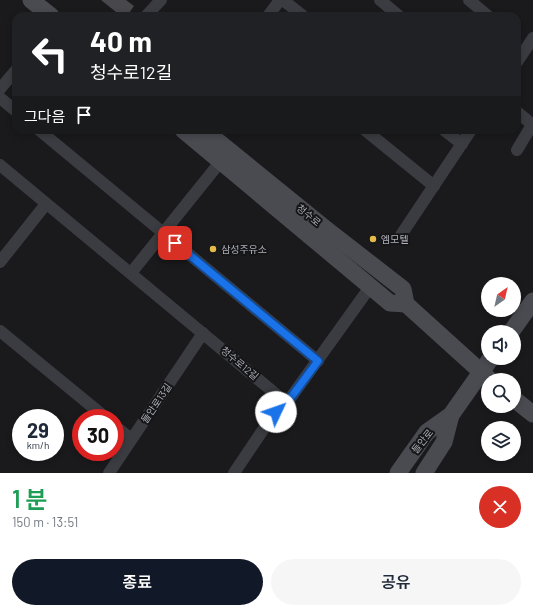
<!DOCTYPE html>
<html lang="ko">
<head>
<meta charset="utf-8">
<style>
  body { margin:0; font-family:Barlow,"Noto Sans KR",sans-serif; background:#f6f6f7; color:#1f2937; height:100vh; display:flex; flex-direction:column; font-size:15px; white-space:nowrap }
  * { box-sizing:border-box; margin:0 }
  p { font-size:13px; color:#747a83 }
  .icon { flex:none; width:22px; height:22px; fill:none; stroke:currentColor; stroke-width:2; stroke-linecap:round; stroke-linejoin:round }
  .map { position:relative; height:473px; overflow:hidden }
  .sheet { display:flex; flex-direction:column; background:#fff; flex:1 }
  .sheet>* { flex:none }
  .banner { position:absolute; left:12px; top:12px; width:509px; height:122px; border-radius:12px; box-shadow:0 2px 6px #0003; background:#202124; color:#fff; overflow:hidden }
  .needle { width:26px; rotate:34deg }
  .tools { position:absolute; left:481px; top:277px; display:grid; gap:8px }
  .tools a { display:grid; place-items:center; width:40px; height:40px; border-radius:50%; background:#fff; box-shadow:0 2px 6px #0003; font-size:20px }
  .speed { position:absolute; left:12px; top:409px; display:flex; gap:8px; font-size:20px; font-weight:700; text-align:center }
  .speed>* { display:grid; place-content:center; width:52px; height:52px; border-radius:50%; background:#fff; box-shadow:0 2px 6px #0003; line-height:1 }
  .speed small { font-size:10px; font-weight:400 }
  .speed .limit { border:6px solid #d22; background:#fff; color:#111 }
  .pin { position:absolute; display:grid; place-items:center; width:34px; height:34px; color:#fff; margin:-17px; border-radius:8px; box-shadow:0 2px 6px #0006 }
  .me { position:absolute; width:44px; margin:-22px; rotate:48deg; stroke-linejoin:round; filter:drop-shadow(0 0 3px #0008) }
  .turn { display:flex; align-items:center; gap:14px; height:84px; padding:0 12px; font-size:18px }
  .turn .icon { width:52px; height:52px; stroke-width:2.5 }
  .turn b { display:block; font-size:28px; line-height:34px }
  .then { display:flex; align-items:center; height:38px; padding:0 12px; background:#0003; gap:8px; font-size:15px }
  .round { display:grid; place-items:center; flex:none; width:42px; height:42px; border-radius:21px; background:#f6f6f7 }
  .overview { display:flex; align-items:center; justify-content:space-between; height:68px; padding:0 12px }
  h1 { font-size:24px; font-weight:600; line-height:30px; color:#1e9e55 }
  .action { display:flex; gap:8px; margin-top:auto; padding:8px 12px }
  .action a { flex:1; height:46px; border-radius:24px; background:#111827; color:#fff; font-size:16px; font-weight:600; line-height:46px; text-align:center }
  .action a+a { background:#f6f6f7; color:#1f2937 }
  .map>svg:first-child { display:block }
</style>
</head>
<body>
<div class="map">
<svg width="533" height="473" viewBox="0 0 533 473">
  <rect width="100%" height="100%" fill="#1a1a1c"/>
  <polygon fill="#47474c" points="101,0 126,0 134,6 127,16 121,16"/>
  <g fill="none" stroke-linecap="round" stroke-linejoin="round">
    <g stroke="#3b3c41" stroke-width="12">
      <polyline points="283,0 303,16"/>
      <polyline points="380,0 399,16"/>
      <polyline points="469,0 488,16"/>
      <polyline points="146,16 161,0"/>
      <polyline points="268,16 280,0"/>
      <polyline points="517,62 533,38"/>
      <polyline points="0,89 16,70"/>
      <polyline points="0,98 16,111"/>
      <polyline points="517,112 533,125"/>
      <polyline points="39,130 318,361"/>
      <polyline points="365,130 434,186"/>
      <polyline points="444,130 462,144"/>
      <polyline points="517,150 533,123"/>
      <polyline points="0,165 283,400 234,473"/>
      <polyline points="401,235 471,130"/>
      <polyline points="0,262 46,204"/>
      <polyline points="131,273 221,161"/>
      <polyline points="0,331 106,418"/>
      <polyline points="283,400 289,400 370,287"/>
      <polyline points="115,426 131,439"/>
      <polyline points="109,473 203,333"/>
    </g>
    <g stroke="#494b51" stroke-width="17">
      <polyline points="31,0 51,16"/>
      <polyline points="183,130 390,303 406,304"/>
      <polyline points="204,130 326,229 403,289 406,304 490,380"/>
      <polyline points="511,332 533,301"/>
      <polyline points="514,399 533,414"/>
      <polyline points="398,473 427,432 451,415 491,358"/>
      <polyline points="424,473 444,442 451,415"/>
    </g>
  </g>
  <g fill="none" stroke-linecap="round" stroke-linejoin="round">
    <g stroke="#114b97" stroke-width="10">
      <polyline id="route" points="175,243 318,361 289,400 284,400 276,412"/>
    </g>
    <use href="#route" stroke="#1a73e8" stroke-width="7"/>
  </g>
  <g fill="#e5ba49" stroke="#151517" stroke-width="1.5">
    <circle cx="373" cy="239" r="4"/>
    <circle cx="213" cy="249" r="4"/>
  </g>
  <g text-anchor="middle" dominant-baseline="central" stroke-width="4" stroke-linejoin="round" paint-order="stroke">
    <g font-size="10" fill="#aeb1ba" stroke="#151517">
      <text transform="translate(309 215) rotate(40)">청수로</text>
      <text transform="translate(240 363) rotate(40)">청수로12길</text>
      <text transform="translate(156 403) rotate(-56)">들안로13길</text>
      <text transform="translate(422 441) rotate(-51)">들안로</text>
    </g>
    <g font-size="10" fill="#aeb1ba" stroke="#151517" text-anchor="start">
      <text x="381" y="239">엠모텔</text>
      <text x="221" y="249">삼성주유소</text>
    </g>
  </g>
</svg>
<div class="tools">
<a><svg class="needle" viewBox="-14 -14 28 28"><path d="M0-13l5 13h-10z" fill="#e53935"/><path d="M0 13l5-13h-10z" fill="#747a83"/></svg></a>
<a><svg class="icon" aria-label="sound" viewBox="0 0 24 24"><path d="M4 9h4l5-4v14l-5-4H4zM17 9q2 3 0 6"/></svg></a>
<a><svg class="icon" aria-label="search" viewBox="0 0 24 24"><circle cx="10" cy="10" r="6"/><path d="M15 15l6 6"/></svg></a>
<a><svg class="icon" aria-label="layers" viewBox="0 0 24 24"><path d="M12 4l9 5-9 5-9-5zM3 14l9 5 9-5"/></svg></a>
</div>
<div class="speed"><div>29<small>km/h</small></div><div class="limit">30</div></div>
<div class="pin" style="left:175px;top:243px;background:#d93025"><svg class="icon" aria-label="arrive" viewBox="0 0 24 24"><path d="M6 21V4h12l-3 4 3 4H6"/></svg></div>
<svg class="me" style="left:276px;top:412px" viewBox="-20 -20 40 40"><circle r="19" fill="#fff"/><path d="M0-13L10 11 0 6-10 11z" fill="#1a73e8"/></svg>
<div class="banner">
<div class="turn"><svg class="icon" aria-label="left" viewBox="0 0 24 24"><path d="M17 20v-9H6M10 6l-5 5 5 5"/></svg><div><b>40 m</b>청수로12길</div></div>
<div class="then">그다음<svg class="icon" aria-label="arrive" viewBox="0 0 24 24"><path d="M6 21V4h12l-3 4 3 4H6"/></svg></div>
</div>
</div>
<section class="sheet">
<div class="overview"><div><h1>1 분</h1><p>150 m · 13:51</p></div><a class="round" style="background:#d93025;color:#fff"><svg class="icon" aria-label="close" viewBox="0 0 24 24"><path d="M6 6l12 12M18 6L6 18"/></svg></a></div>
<div class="action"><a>종료</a><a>공유</a></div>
</section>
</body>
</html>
